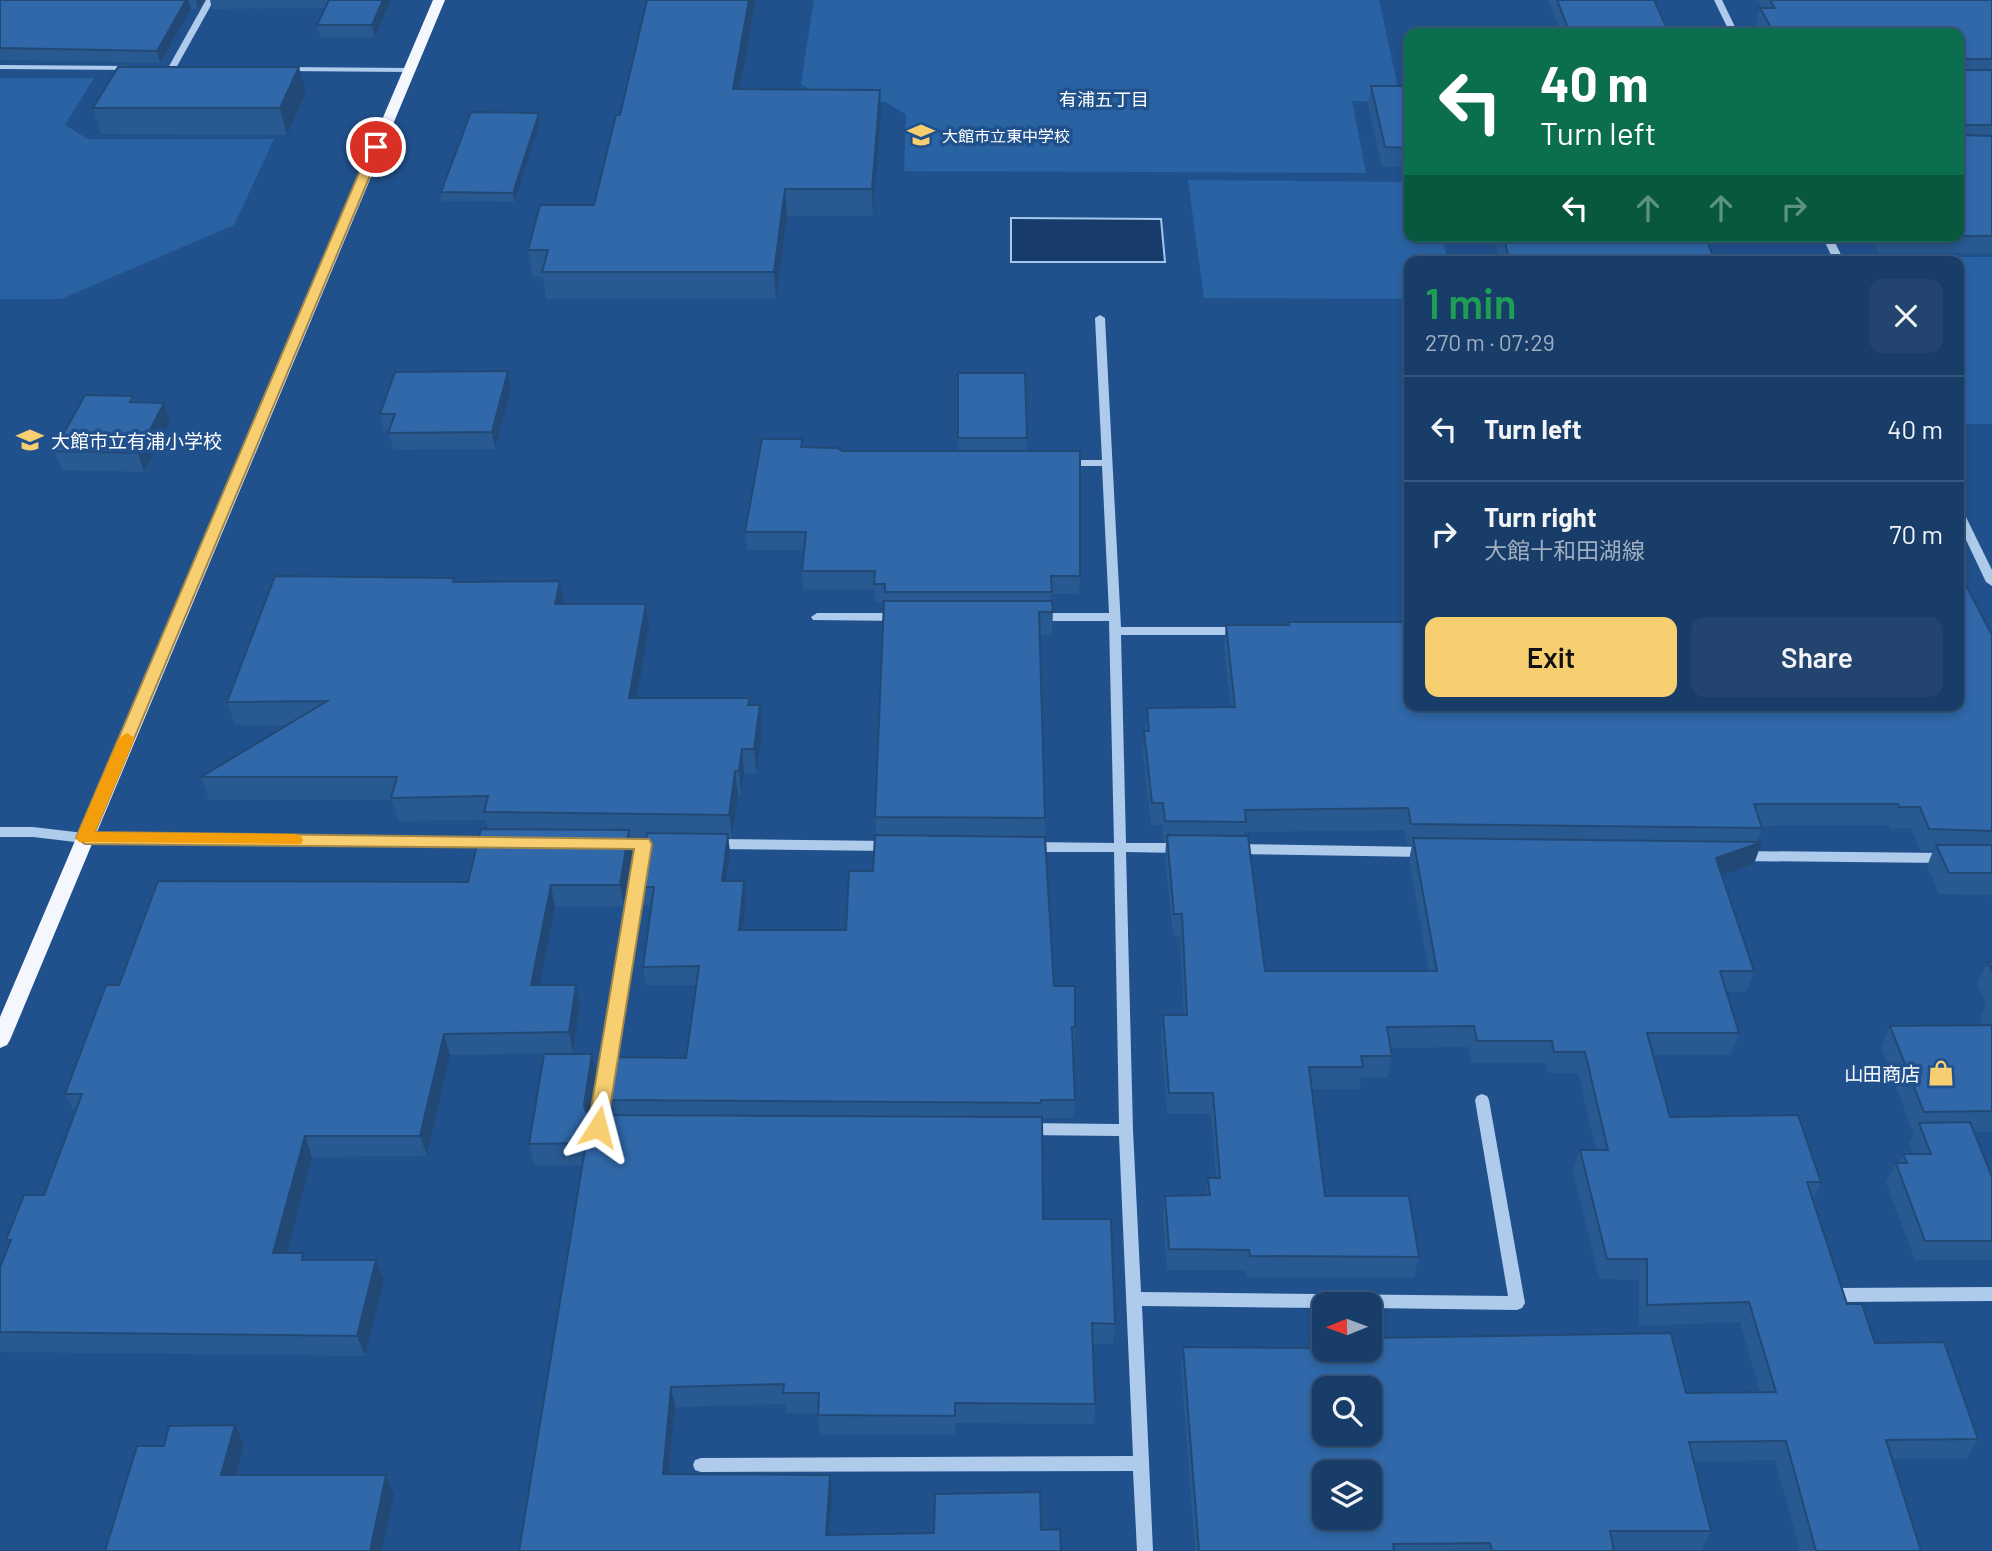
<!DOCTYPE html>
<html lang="en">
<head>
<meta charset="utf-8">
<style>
  body { margin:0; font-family:Barlow,"Noto Sans JP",sans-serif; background:#22446f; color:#f1f3f6; height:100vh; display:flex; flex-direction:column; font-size:26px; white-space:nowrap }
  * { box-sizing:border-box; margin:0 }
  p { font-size:23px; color:#9faec0 }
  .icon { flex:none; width:38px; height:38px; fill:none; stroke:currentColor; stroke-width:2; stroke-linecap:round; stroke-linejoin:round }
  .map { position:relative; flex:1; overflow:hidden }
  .drawer { position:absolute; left:1404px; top:256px; width:560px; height:455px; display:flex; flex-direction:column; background:#193d69; border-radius:14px; box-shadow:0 4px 10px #0003,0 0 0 2px #37567d }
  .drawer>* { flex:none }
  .guide { position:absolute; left:1404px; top:28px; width:560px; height:214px; border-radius:14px; box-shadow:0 4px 10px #0003,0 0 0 2px #37567d; background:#0b6e4f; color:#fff; overflow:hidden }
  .needle { width:46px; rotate:269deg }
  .buttons { position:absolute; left:1312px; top:1292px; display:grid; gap:14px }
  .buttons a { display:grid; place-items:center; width:70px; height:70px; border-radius:14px; background:#193d69; box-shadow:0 4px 10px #0003,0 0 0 2px #37567d; font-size:35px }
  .pin { position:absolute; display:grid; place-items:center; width:60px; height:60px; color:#fff; margin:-30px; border:4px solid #fff; border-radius:50%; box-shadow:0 2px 7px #0007 }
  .me { position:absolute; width:77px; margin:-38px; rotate:9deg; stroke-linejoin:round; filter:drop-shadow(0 0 5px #0008) }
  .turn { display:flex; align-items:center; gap:24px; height:147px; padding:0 21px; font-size:32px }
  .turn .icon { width:91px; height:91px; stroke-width:2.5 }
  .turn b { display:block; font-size:49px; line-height:60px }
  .lanes { display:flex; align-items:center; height:66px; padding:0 21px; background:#0003; justify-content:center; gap:35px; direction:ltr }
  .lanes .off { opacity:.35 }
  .round { display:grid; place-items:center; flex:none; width:74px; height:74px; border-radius:14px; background:#22446f }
  .headline { display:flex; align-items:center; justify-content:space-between; height:119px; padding:0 21px }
  h1 { font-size:42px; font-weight:600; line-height:52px; color:#1e9e55 }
  .action { display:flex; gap:14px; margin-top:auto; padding:14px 21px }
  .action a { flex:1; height:80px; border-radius:14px; background:#f8cf70; color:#111; font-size:28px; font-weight:600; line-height:80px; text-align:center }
  .action a+a { background:#22446f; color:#f1f3f6 }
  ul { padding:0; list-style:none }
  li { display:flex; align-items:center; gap:21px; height:105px; padding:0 21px; border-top:2px solid #37567d }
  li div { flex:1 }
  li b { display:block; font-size:26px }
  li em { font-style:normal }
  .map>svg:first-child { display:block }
</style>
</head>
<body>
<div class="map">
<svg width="1992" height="1551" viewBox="0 0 1992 1551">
  <rect width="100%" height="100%" fill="#21518c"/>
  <g fill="#2a63a4">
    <polygon points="814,0 1379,0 1401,102 1352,101 1366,173 904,171 906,114 885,102 822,96 801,84"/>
    <polygon points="0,78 94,78 65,125 88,139 274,139 234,225 61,299 0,299"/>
    <polygon points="1188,180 1409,182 1409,236 1442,236 1448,261 1409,261 1409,299 1204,298"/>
    <polygon points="1865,257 1992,257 1992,424 1958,424 1958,261 1867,261"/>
  </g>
  <polygon fill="#173c6b" stroke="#a2c6ed" stroke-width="2" points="1011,218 1161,219 1165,262 1011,262"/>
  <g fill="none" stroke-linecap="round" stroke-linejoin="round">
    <g fill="#aecbec" fill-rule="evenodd">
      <polygon points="206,0 214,0 176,68 169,70 168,68"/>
      <polygon points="1714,0 1722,0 1738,33 1730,33"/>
      <polygon points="0,65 133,66 137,68 133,70 0,69"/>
      <polygon points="281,67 408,68 412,70 408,72 284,71 281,71"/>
      <polygon points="1822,236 1832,236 1844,261 1834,261"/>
      <polygon points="1100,315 1105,318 1121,627 1241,627 1247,631 1241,635 1121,635 1126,843 1180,843 1184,845 1186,848 1184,851 1180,853 1126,852 1133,1130 1141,1292 1508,1296 1475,1100 1477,1096 1482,1094 1487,1096 1489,1100 1525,1303 1522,1308 1517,1310 1370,1308 1370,1304 1325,1304 1325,1308 1142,1306 1153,1551 1137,1551 1133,1471 701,1472 695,1470 693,1465 695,1460 701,1458 1133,1456 1119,1136 1025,1135 1020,1133 1018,1129 1020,1125 1025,1123 1119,1124 1114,852 1030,852 1026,850 1024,847 1026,844 1030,842 1114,843 1109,621 1037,621 1031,617 1037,613 1109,613 1102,466 1065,466 1060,463 1065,460 1102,460 1095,318"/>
      <polygon points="1958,508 1963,511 1992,570 1992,586 1986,582 1958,523"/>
      <polygon points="817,613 900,613 906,617 900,621 813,620 811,617"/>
      <polygon points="0,827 33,827 84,833 494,837 498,839 500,842 498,845 494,847 84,843 33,837 0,837"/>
      <polygon points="617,838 662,839 666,841 668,844 666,847 648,848 606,1123 608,1127 606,1131 601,1133 593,1131 591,1127 636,848 613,846 611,843 613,840"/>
      <polygon points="715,839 889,841 893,843 895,846 893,849 889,851 715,849 711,847 709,844 711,841"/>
      <polygon points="1233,844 1425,847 1429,849 1431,852 1429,855 1425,857 1233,854 1229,852 1227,849 1229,846"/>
      <polygon points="1740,851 1946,853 1950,855 1952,858 1950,861 1946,863 1740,861 1736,859 1734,856 1736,853"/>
      <polygon points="1992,1287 1992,1301 1838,1302 1833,1300 1830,1295 1833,1290 1838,1288"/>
    </g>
    <polygon fill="#f4f8fe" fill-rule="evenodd" points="433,0 445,0 10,1040 7,1045 0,1048 0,1017"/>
  </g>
  <g fill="#295991" fill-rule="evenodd">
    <polygon points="0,0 204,0 198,9 191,9 160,63 0,60"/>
    <polygon points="210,0 391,0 375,37 320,37 317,25 325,8 212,9"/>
    <polygon points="756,0 740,89 881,116 873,216 787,216 776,299 546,299 543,277 533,277 528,250 594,205 620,115"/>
    <polygon points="1548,0 1654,0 1669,33 1561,33"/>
    <polygon points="1758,0 1992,0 1992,253 1879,253 1870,236 1958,236 1958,33 1761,33 1756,24 1760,8 1762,8"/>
    <polygon points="1371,86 1409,86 1409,167 1382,167 1368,106"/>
    <polygon points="306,93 287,135 101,134 93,108"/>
    <polygon points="539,113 540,122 515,202 442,201 441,192"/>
    <polygon points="1493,236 1705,236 1715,261 1500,261"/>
    <polygon points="508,371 511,388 495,449 393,450 389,431 384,431 380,414"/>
    <polygon points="958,373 1027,438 1027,451 1080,576 1079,594 1051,594 1053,612 1052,635 1040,635 1045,837 1054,986 1075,1027 1075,1046 1073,1046 1075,1100 1074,1118 1042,1118 1043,1219 1115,1324 1113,1344 1093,1344 1095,1404 1094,1424 956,1423 955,1435 820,1435 818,1413 786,1413 785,1404 675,1407 669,1474 832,1494 829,1535 1041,1530 519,1551 582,1165 534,1165 529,1144 597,1075 591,1113 593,1115 608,1115 605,1100 686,1058 696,985 646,985 643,967 652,905 642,905 639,887 647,837 630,837 633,852 624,906 555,907 540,985 576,985 580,1006 573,1053 450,1055 427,1156 312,1157 287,1253 306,1260 376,1260 384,1281 365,1356 0,1352 0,1267 9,1244 6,1240 44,1195 75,1113 65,1094 119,985 468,882 488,829 486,820 398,821 392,800 209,800 201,777 287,725 235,725 227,702 454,578 455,582 564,604 649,627 637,698 760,705 762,729 757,773 744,773 741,795 738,795 732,838 728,838 730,853 727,881 746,899 743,930 846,930 873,871 876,835 875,817 884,602 875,602 875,589 803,589 802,571 804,550 747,550 745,532 803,447 843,451 958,451"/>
    <polygon points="133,396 135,402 164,403 170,422 144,472 62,470 54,451"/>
    <path d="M 1288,622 L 1992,635 L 1992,897 L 1991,895 L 1939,894 L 1927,866 L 1933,851 L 1920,851 L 1911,828 L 1890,829 L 1889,825 L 1761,826 L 1762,828 L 1757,842 L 1754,864 L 1722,875 L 1754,971 L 1746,992 L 1726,992 L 1739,1033 L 1731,1055 L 1653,1055 L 1670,1117 L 1821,1182 L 1813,1200 L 1847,1304 L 1875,1343 L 1978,1439 L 1966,1459 L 1892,1459 L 1921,1551 L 1800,1551 L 1775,1460 L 1694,1462 L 1711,1531 L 1702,1550 L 1195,1551 L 1181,1368 L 1183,1347 L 1308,1348 L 1310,1339 L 1686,1393 L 1760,1392 L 1740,1322 L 1639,1326 L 1639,1280 L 1599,1279 L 1573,1171 L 1580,1150 L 1596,1150 L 1578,1073 L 1548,1073 L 1545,1063 L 1471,1063 L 1469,1047 L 1391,1048 L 1392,1056 L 1388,1078 L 1361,1077 L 1359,1089 L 1312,1089 L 1325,1196 L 1419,1257 L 1414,1278 L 1247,1277 L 1246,1270 L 1167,1270 L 1163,1216 L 1165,1196 L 1206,1195 L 1208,1178 L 1216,1178 L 1211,1114 L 1167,1114 L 1161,1037 L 1163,1015 L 1184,1015 L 1180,936 L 1173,935 L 1165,857 L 1166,843 L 1164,843 L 1162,825 L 1151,825 L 1143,752 L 1147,708 L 1231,707 L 1224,646 L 1226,625 L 1288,625 ZM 1404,830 L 1407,845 L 1412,845 L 1409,860 L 1429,971 L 1265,971 L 1244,836 L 1245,832 Z"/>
    <polygon points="1988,962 1992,972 1992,1132 1974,1132 1992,1177 1992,1260 1915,1260 1886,1182 1896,1163 1899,1163 1903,1154 1914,1154 1909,1142 1914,1133 1913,1133 1881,1047 1890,1026 1983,1025 1980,1018 1986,1005 1977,983"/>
  </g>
  <g fill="#224976">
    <polygon points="186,0 188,0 191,9 160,63 157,51"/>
    <polygon points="196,0 204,0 198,9"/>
    <polygon points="383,0 391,0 375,37 372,25"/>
    <polygon points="749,0 756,0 735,115 733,89"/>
    <polygon points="299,67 306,93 287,135 280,108"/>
    <polygon points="880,90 881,116 873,216 872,189"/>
    <polygon points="539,113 540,122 515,202 513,193"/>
    <polygon points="785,189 787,216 776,299 774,272"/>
    <polygon points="508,371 511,388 495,449 492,432"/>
    <polygon points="164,403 170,422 144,472 138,453"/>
    <polygon points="560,581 564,605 555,604"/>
    <polygon points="646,604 649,627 633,721 629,698"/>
    <polygon points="760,705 762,729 757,773 754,749"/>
    <polygon points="742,749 744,773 741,795 739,771"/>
    <polygon points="735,771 738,795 732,838 729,815"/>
    <polygon points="629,830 633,852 624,906 620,885"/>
    <polygon points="728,834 730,853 724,899 722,881"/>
    <polygon points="1762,842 1754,864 1709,880 1716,858"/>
    <polygon points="744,881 746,899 741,949 739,930"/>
    <polygon points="551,885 555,907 536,1006 531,985"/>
    <polygon points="576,985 580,1006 573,1053 569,1032"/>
    <polygon points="444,1034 450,1055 427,1156 420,1136"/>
    <polygon points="592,1054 597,1075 588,1127 584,1105"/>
    <polygon points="305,1136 312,1157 282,1273 273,1253"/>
    <polygon points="376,1260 384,1281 365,1356 357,1336"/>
    <polygon points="671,1387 675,1407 667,1494 663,1474"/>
    <polygon points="235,1425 244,1445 231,1495 221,1475"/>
    <polygon points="386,1475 394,1495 382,1551 370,1551"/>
    <polygon points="830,1475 832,1494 828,1551 826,1535"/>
  </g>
  <g fill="#3068a9" stroke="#224976" stroke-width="2" fill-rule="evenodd">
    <polygon points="0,0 186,0 157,51 0,48"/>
    <polygon points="329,0 383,0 372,25 317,25"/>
    <polygon points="647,0 749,0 733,89 880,90 872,189 785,189 774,272 542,272 548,250 528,250 540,205 594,205 616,115 620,115"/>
    <polygon points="1557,0 1654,0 1669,33 1570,33"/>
    <polygon points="1770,0 1992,0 1992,59 1963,59 1961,62 1962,70 1992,70 1992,125 1964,125 1961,128 1962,135 1992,136 1992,236 1958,236 1958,33 1774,33 1760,8 1775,8"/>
    <polygon points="118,67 299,67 280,108 93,108"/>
    <polygon points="1371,86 1409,86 1409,148 1385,147"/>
    <polygon points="471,112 539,113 513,193 441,192"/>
    <polygon points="1503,236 1705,236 1715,261 1510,261"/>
    <polygon points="508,371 492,432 388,433 395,414 380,414 395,372"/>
    <polygon points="958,373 1025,373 1027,438 958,438"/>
    <polygon points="85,395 133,396 130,402 164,403 138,453 54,451"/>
    <polygon points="762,439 802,439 801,447 837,448 843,451 1080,451 1080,576 1051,576 1052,592 885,592 885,584 874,584 875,571 802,571 806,532 745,532"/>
    <polygon points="1958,570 1992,635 1992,831 1929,829 1920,807 1899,807 1898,804 1754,804 1762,828 1411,824 1408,808 1245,810 1246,822 1165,821 1163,803 1152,803 1144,731 1149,731 1147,708 1235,707 1226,625 1289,625 1288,622 1409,622 1409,705 1958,705"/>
    <polygon points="275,576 454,578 453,582 560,581 555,604 646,604 629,698 750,698 748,705 760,705 754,749 742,749 739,771 735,771 729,815 484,812 488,796 391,798 397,777 201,777 327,701 227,702"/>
    <polygon points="884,601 1052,601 1053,612 1039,612 1045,818 875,817"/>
    <polygon points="481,829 629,830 620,885 551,885 531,985 576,985 569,1032 444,1034 420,1136 305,1136 273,1253 303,1253 302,1260 376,1260 357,1336 0,1332 0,1267 11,1240 6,1240 24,1195 44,1195 82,1094 65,1094 106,985 119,985 158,881 468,882"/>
    <polygon points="647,833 728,834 722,881 744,881 739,930 846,930 849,871 873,871 875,835 1045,837 1054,986 1075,986 1075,1027 1072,1027 1075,1100 1041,1100 1041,1103 605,1100 612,1057 686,1058 699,966 643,967 654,887 639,887"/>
    <path d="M 1167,835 L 1248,836 L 1265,971 L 1437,971 L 1413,838 L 1762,842 L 1716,858 L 1754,971 L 1720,971 L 1739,1033 L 1647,1033 L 1670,1117 L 1798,1115 L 1821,1182 L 1807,1182 L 1847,1304 L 1862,1304 L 1875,1343 L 1944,1342 L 1978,1439 L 1886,1440 L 1921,1551 L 1816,1551 L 1786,1441 L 1689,1442 L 1711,1531 L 1610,1531 L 1614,1551 L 1492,1551 L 1490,1543 L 1393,1544 L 1394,1551 L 1199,1551 L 1183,1347 L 1311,1348 L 1310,1339 L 1325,1339 L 1325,1349 L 1370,1349 L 1370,1338 L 1671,1333 L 1686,1393 L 1776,1392 L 1749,1302 L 1647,1305 L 1647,1259 L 1607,1259 L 1580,1150 L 1608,1150 L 1585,1052 L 1554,1052 L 1552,1041 L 1477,1041 L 1474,1026 L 1387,1027 L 1392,1056 L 1361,1056 L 1363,1067 L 1309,1067 L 1325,1196 L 1409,1196 L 1419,1257 L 1250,1256 L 1249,1250 L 1169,1249 L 1165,1196 L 1210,1195 L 1208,1178 L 1220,1178 L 1213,1093 L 1169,1093 L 1163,1015 L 1187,1015 L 1182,914 L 1174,914 ZM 1325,1388 L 1370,1388 L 1370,1433 L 1325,1433 ZM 1325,1472 L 1370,1472 L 1370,1517 L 1325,1517 Z"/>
    <polygon points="1936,845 1992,845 1992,873 1949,873"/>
    <polygon points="1988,962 1992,962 1992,972"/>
    <polygon points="1992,1025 1992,1111 1924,1112 1890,1026"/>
    <polygon points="544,1054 592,1054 584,1105 586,1111 593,1115 1042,1117 1043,1219 1111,1219 1115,1324 1092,1323 1095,1404 955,1403 955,1416 818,1415 819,1393 783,1393 784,1384 671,1387 663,1474 830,1475 826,1535 934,1533 935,1494 1040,1492 1041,1530 1060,1529 1061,1551 519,1551 586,1143 529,1144"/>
    <polygon points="1970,1122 1992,1177 1992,1241 1925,1241 1896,1163 1907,1163 1903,1154 1931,1154 1919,1123"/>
    <polygon points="235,1425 221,1475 386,1475 370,1551 105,1551 137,1446 164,1446 169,1426"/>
  </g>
  <polygon fill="#f8cf70" stroke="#a18749" stroke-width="2" points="376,144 382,147 95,832 649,839 652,844 607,1127 604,1133 598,1135 591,1133 588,1127 634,849 85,844 76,838 370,147"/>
  <polygon fill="#f59e0b" points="127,733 135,738 95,832 295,834 301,836 303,840 301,844 79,842 76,838 119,738"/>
  <defs>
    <g id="school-bare" transform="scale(2.1)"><path d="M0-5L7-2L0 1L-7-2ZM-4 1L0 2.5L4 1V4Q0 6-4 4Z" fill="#f8cf70" stroke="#21518c" stroke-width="2.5" paint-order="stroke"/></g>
    <g id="shop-bare" transform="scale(2.1)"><path d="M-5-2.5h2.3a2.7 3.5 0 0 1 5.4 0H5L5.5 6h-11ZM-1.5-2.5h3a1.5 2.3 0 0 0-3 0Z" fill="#f8cf70" stroke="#21518c" stroke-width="2.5" paint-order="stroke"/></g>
  </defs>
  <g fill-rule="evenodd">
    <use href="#school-bare" x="921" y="135"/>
    <use href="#school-bare" x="30" y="440"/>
    <use href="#shop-bare" x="1941" y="1073"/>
  </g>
  <g text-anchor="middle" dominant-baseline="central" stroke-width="7" stroke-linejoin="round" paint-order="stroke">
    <g font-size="16" fill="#fff" stroke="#21518c" text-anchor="start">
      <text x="942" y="135">大館市立東中学校</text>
    </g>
    <g font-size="18" fill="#fff" stroke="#21518c">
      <text x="1104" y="99">有浦五丁目</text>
    </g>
    <g font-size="19" fill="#fff" stroke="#21518c" text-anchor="start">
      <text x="51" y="440">大館市立有浦小学校</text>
      <text x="1920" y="1073" text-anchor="end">山田商店</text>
    </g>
  </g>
</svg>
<div class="buttons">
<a><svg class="needle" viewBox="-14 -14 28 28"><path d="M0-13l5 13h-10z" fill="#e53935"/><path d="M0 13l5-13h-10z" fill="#9faec0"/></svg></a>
<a><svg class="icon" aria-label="search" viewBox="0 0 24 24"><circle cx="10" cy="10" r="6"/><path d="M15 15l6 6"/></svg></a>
<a><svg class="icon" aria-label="layers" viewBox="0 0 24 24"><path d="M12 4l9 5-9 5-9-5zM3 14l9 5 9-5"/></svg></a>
</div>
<div class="pin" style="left:376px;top:147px;background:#d93025"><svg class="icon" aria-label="arrive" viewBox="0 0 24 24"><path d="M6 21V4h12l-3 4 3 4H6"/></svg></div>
<svg class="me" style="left:598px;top:1127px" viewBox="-20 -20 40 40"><path d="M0-17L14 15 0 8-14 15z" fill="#f8cf70" stroke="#fff" stroke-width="4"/></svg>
<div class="guide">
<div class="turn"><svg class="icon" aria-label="left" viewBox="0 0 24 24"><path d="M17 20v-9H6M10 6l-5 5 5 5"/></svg><div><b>40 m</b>Turn left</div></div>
<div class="lanes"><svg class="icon" aria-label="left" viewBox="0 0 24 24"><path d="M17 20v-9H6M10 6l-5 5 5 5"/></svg><svg class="icon off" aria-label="ahead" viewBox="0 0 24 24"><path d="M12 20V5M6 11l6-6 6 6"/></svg><svg class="icon off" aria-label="ahead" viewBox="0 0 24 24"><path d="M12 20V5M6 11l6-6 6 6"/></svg><svg class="icon off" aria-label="right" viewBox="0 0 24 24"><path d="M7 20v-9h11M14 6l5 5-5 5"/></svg></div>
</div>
<section class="drawer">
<div class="headline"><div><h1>1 min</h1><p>270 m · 07:29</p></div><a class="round"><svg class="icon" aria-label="close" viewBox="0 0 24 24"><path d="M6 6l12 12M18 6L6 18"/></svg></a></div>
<ul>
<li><svg class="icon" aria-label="left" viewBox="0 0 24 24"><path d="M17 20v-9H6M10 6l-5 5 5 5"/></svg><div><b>Turn left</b></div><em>40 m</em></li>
<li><svg class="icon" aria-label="right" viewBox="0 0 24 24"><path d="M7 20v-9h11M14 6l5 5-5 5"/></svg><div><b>Turn right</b><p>大館十和田湖線</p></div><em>70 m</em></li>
</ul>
<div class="action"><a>Exit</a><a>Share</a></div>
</section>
</div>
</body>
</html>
